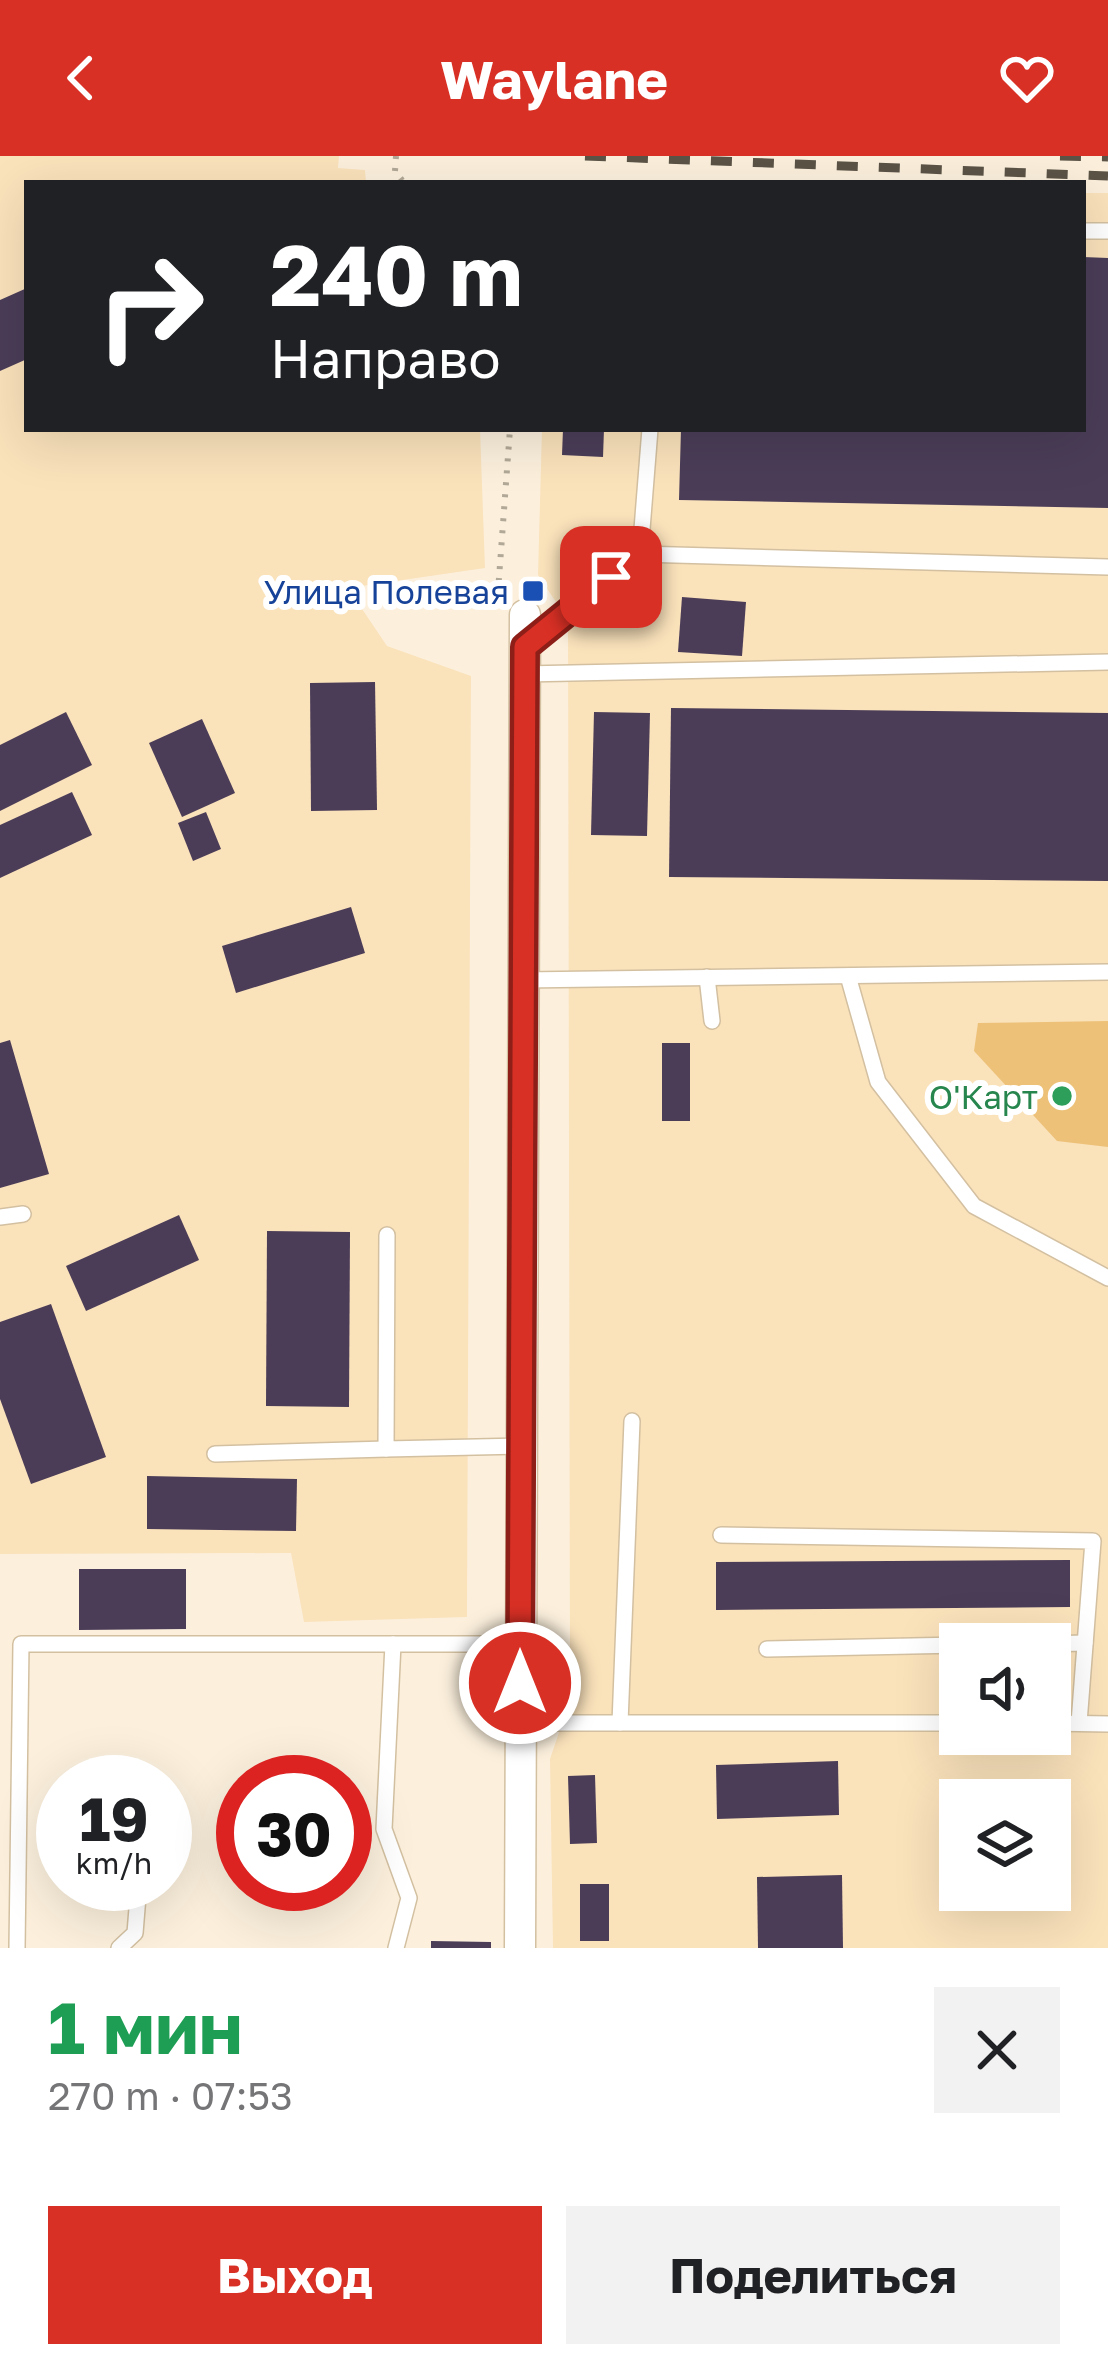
<!DOCTYPE html>
<html lang="ru">
<head>
<meta charset="utf-8">
<style>
  body { margin:0; font-family:"Golos Text",sans-serif; background:#f2f2f2; color:#202124; height:100vh; display:flex; flex-direction:column; font-size:45px; white-space:nowrap }
  * { box-sizing:border-box; margin:0 }
  p { font-size:39px; color:#757577 }
  .icon { flex:none; width:66px; height:66px; fill:none; stroke:currentColor; stroke-width:2; stroke-linecap:round; stroke-linejoin:round }
  .map { position:relative; height:1792px; overflow:hidden }
  .drawer { display:flex; flex-direction:column; background:#fff; flex:1 }
  .drawer>* { flex:none }
  .hud { position:absolute; left:24px; top:24px; width:1062px; height:252px; border-radius:0px; box-shadow:0 12px 48px #0002; background:#202124; color:#fff; overflow:hidden }
  .controls { position:absolute; left:939px; top:1467px; display:grid; gap:24px }
  .controls a { display:grid; place-items:center; width:132px; height:132px; border-radius:0px; background:#fff; box-shadow:0 12px 48px #0002; font-size:60px }
  .speed { position:absolute; left:36px; top:1599px; display:flex; gap:24px; font-size:60px; font-weight:700; text-align:center }
  .speed>* { display:grid; place-content:center; width:156px; height:156px; border-radius:50%; background:#fff; box-shadow:0 12px 48px #0002; line-height:1 }
  .speed small { font-size:30px; font-weight:400 }
  .speed .limit { border:18px solid #d22; background:#fff; color:#111 }
  .pin { position:absolute; display:grid; place-items:center; width:102px; height:102px; color:#fff; margin:-51px; border-radius:24px; box-shadow:0 6px 18px #0006 }
  .me { position:absolute; width:132px; margin:-66px; rotate:0deg; stroke-linejoin:round; filter:drop-shadow(0 0 9px #0008) }
  .turn { display:flex; align-items:center; gap:42px; height:252px; padding:0 48px; font-size:54px }
  .turn .icon { width:156px; height:156px; stroke-width:2.5 }
  .turn b { display:block; font-size:84px; line-height:102px }
  .round { display:grid; place-items:center; flex:none; width:126px; height:126px; border-radius:0px; background:#f2f2f2 }
  .headline { display:flex; align-items:center; justify-content:space-between; height:204px; padding:0 48px }
  h1 { font-size:72px; font-weight:700; line-height:90px; color:#1e9e55 }
  .action { display:flex; gap:24px; margin-top:auto; padding:24px 48px }
  .action a { flex:1; height:138px; border-radius:0px; background:#d93025; color:#fff; font-size:48px; font-weight:700; line-height:138px; text-align:center }
  .action a+a { background:#f2f2f2; color:#202124 }
  header { display:flex; justify-content:space-between; align-items:center; height:156px; padding:0 48px; background:#d93025; color:#fff; font-size:54px; font-weight:700 }
  .map>svg:first-child { display:block }
</style>
</head>
<body>
<header><svg class="icon" aria-label="back" viewBox="0 0 24 24"><path d="M15 5l-7 7 7 7"/></svg>Waylane<svg class="icon" aria-label="heart" viewBox="0 0 24 24"><path d="M12 20l-8-8c-3-5 5-10 8-4 3-6 11-1 8 4z"/></svg></header>
<div class="map">
<svg width="1108" height="1792" viewBox="0 0 1108 1792">
  <rect width="100%" height="100%" fill="#fcf0dd"/>
  <g fill="#fae2bb" fill-rule="evenodd">
    <polygon points="0,0 339,0 338,12 365,14 366,27 27,27 27,273 480,273 485,412 348,432 387,490 471,520 467,1461 304,1466 291,1397 0,1398"/>
    <path d="M 1083,37 L 1108,37 L 1108,1792 L 553,1792 L 550,1603 L 570,1544 L 568,464 L 538,419 L 542,273 L 1083,273 ZM 960,1488 L 1050,1488 L 1050,1578 L 960,1578 ZM 960,1644 L 1050,1644 L 1050,1734 L 960,1734 Z"/>
  </g>
  <polygon fill="#edc178" points="1108,865 1108,991 1057,985 974,895 978,867"/>
  <g fill="#4b3d58">
    <polygon points="1083,101 1108,102 1108,352 679,344 681,273 1083,273"/>
    <polygon points="27,132 27,203 0,215 0,144"/>
    <polygon points="563,273 604,273 603,301 562,299"/>
    <polygon points="682,441 746,446 742,500 678,496"/>
    <polygon points="375,526 377,654 311,655 310,527"/>
    <polygon points="671,552 1108,557 1108,725 669,721"/>
    <polygon points="66,556 92,609 0,655 0,589"/>
    <polygon points="594,556 650,557 647,680 591,679"/>
    <polygon points="202,563 235,637 182,661 149,587"/>
    <polygon points="72,636 92,679 0,722 0,669"/>
    <polygon points="206,656 221,693 193,705 178,667"/>
    <polygon points="351,751 365,797 236,837 222,790"/>
    <polygon points="10,884 49,1018 0,1032 0,887"/>
    <rect x="662" y="887" width="28" height="78"/>
    <polygon points="179,1059 199,1104 86,1155 66,1110"/>
    <polygon points="267,1075 350,1076 349,1251 266,1250"/>
    <polygon points="51,1148 106,1301 31,1328 0,1243 0,1166"/>
    <polygon points="147,1320 297,1323 296,1375 147,1373"/>
    <polygon points="1070,1404 1070,1451 716,1454 716,1406"/>
    <polygon points="79,1413 186,1413 186,1473 79,1474"/>
    <polygon points="838,1605 839,1659 717,1663 716,1609"/>
    <polygon points="595,1619 597,1687 570,1688 568,1620"/>
    <polygon points="842,1719 843,1792 758,1792 757,1721"/>
    <rect x="580" y="1728" width="29" height="57"/>
    <polygon points="431,1785 491,1786 491,1792 431,1792"/>
  </g>
  <g fill="none" stroke-linecap="round" stroke-linejoin="round">
    <g stroke="#d3c0a1" stroke-width="18">
      <g id="service">
        <polyline points="1083,75 1108,75"/>
        <polyline points="650,273 640,398 1108,411"/>
        <polyline points="525,490 640,398"/>
        <polyline points="524,518 1108,506"/>
        <polyline points="848,820 878,926 974,1050 1108,1122"/>
        <polyline points="707,821 712,865"/>
        <polyline points="523,824 1108,816"/>
        <polyline points="0,1061 23,1058"/>
        <polyline points="387,1079 386,1293 521,1290"/>
        <polyline points="215,1298 386,1293"/>
        <polyline points="721,1379 1093,1385 1079,1567"/>
        <polyline points="393,1488 384,1673 409,1742 396,1792"/>
        <polyline points="1043,1488 1085,1487"/>
        <polyline points="767,1493 960,1489"/>
        <polyline points="520,1567 960,1567"/>
        <polyline points="620,1567 632,1265"/>
        <polyline points="1050,1567 1108,1568"/>
        <polyline points="17,1792 21,1488 520,1488"/>
        <polyline points="119,1792 135,1777 139,1728"/>
      </g>
    </g>
    <g stroke="#d3c0a1" stroke-width="33">
      <polyline id="minor" points="520,1792 525,459"/>
    </g>
    <g stroke="#b2a897" stroke-width="6" stroke-dasharray="3 9" stroke-linecap="butt">
      <polyline points="396,0 395,15 404,27"/>
      <polyline points="497,449 510,273"/>
    </g>
    <use href="#service" stroke="#fff" stroke-width="15"/>
    <use href="#minor" stroke="#fff" stroke-width="30"/>
    <g stroke="#5b5346" stroke-width="9" stroke-dasharray="21 21" stroke-linecap="butt">
      <polyline points="585,0 1108,20"/>
      <polyline points="1060,0 1108,1"/>
    </g>
  </g>
  <g fill="none" stroke-linecap="round" stroke-linejoin="round">
    <g stroke="#8d1f18" stroke-width="30">
      <polyline id="route" points="520,1527 525,491 611,421"/>
    </g>
    <use href="#route" stroke="#d93025" stroke-width="21"/>
  </g>
  <rect fill="#1a4fb4" stroke="#fff" stroke-width="4.5" x="521" y="423" width="24" height="24" rx="6"/>
  <circle fill="#2e9e5b" stroke="#fff" stroke-width="4.5" cx="1062" cy="940" r="12"/>
  <g text-anchor="middle" dominant-baseline="central" stroke-width="12" stroke-linejoin="round" paint-order="stroke">
    <g font-size="33" fill="#164399" stroke="#fff" text-anchor="end">
      <text x="509" y="435">Улица Полевая</text>
    </g>
    <g font-size="33" fill="#27864d" stroke="#fff" text-anchor="end">
      <text x="1038" y="940">О'Карт</text>
    </g>
  </g>
</svg>
<div class="controls">
<a><svg class="icon" aria-label="sound" viewBox="0 0 24 24"><path d="M4 9h4l5-4v14l-5-4H4zM17 9q2 3 0 6"/></svg></a>
<a><svg class="icon" aria-label="layers" viewBox="0 0 24 24"><path d="M12 4l9 5-9 5-9-5zM3 14l9 5 9-5"/></svg></a>
</div>
<div class="speed"><div>19<small>km/h</small></div><div class="limit">30</div></div>
<div class="pin" style="left:611px;top:421px;background:#d93025"><svg class="icon" aria-label="arrive" viewBox="0 0 24 24"><path d="M6 21V4h12l-3 4 3 4H6"/></svg></div>
<svg class="me" style="left:520px;top:1527px" viewBox="-20 -20 40 40"><circle r="17" fill="#d93025" stroke="#fff" stroke-width="3"/><path d="M0-11L8 9 0 5-8 9z" fill="#fff"/></svg>
<div class="hud">
<div class="turn"><svg class="icon" aria-label="right" viewBox="0 0 24 24"><path d="M7 20v-9h11M14 6l5 5-5 5"/></svg><div><b>240 m</b>Направо</div></div>
</div>
</div>
<section class="drawer">
<div class="headline"><div><h1>1 мин</h1><p>270 m · 07:53</p></div><a class="round"><svg class="icon" aria-label="close" viewBox="0 0 24 24"><path d="M6 6l12 12M18 6L6 18"/></svg></a></div>
<div class="action"><a>Выход</a><a>Поделиться</a></div>
</section>
</body>
</html>
